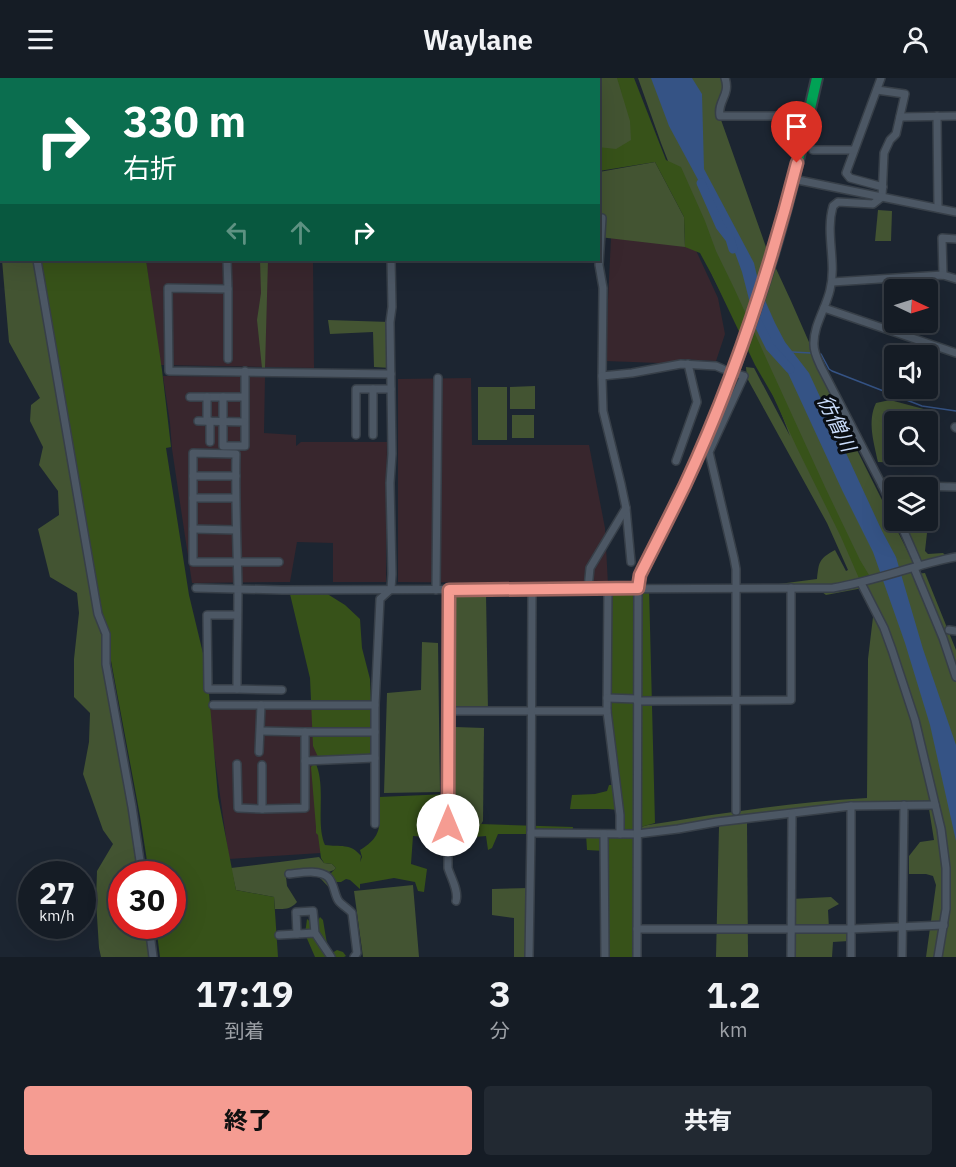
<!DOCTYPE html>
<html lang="ja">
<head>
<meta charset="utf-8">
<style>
  body { margin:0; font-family:"IBM Plex Sans","Noto Sans JP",sans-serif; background:#222932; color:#f1f3f6; height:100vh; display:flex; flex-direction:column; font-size:22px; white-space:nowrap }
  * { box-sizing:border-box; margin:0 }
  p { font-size:20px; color:#9da1a7 }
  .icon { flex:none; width:33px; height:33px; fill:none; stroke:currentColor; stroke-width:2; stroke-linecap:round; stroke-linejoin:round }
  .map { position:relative; height:879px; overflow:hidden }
  .panel { display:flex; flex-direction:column; background:#151c25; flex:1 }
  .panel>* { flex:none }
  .guide { position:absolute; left:0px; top:0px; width:600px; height:183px; box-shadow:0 6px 24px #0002,0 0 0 2px #343a42; background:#0b6e4f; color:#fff; overflow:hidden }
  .needle { width:39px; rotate:94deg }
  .fabs { position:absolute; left:884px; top:201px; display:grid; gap:12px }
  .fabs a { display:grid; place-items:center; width:54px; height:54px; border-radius:6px; background:#151c25; box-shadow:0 6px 24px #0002,0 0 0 2px #343a42; font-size:30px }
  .speed { position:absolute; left:18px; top:783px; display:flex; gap:12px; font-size:30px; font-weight:700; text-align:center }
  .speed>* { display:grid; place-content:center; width:78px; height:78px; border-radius:50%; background:#151c25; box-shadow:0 6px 24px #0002,0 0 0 2px #343a42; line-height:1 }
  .speed small { font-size:15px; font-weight:400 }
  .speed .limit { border:9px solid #d22; background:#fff; color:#111 }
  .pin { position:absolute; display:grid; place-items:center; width:51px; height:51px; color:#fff; margin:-62px -26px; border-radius:50% 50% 50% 0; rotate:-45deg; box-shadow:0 0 6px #0007 }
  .pin .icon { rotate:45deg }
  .me { position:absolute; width:66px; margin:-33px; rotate:0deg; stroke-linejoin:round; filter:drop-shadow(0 0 4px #0008) }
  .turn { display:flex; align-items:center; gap:21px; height:126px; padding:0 24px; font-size:27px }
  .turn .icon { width:78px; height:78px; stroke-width:2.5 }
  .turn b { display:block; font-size:42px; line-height:51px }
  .lanes { display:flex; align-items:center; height:57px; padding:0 24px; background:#0003; justify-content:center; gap:30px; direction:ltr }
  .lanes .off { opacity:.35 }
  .eta { display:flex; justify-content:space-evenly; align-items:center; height:102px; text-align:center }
  .eta b { font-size:36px; font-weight:800; line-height:42px }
  .cta { display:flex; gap:12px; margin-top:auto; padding:12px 24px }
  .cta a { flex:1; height:69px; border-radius:6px; background:#f59c92; color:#111; font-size:24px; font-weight:800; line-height:69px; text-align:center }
  .cta a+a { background:#222932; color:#f1f3f6 }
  header { display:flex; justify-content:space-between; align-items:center; height:78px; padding:0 24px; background:#151c25; font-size:27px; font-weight:800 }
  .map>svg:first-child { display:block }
</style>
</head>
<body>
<header><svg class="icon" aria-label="menu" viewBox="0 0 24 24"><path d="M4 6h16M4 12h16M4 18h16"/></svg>Waylane<svg class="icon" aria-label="person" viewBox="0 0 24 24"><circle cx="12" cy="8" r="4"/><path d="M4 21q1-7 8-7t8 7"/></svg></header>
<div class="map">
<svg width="956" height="879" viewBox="0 0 956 879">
  <rect width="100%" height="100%" fill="#1c2531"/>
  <g fill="#38262d">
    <polygon points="611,160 693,166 718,220 725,256 716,283 679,281 679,283 659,285 605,283"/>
    <polygon points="146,182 313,182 314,290 160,287"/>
    <polygon points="163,298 265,299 264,355 296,357 296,368 301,364 387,364 386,504 333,504 333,465 297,464 290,504 192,505 172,371 170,345"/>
    <polygon points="471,300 472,367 589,367 605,450 608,506 398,504 398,301"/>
    <polygon points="370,630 370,679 311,679 321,775 229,781 208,631"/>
  </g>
  <g fill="#435432" fill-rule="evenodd">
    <polygon points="122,0 627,0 648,79 599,93 598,2 122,2"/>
    <path d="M 638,0 L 725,0 L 720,39 L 766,169 L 791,223 L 851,360 L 912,482 L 915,496 L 925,495 L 956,572 L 956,879 L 926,879 L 936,807 L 933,798 L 926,796 L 909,796 L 909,778 L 920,764 L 934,762 L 929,731 L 826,731 L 637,756 L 637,750 L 648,747 C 721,735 794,724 867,720 L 868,581 L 873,539 L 877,539 L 863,510 L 826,517 L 822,514 L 740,513 L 740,507 L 771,507 L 817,501 C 819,483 819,481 835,472 L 846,493 L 848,492 L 827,445 L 747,300 L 746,289 L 754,290 L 790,358 L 778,327 L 713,199 L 661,65 Z"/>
    <polygon points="655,84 684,139 685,169 599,159 599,94"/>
    <polygon points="878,132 892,133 891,163 875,163"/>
    <polygon points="2,182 37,182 142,796 122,796 122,848 149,848 153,879 101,879 99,870 96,823 97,793 113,766 103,752 83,696 89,664 90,635 74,619 74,581 79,535 77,515 50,499 38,451 59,437 58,413 39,387 43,369 30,343 31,327 40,320 9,264"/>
    <polygon points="260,182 268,182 265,290 262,290 257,242 261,215"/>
    <polygon points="328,242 390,244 391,290 374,289 373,254 330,256"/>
    <polygon points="535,308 535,331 510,331 510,309"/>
    <rect x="478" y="309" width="29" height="53"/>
    <path d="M 890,322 L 935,334 L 933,386 L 878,384 C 874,365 867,343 876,325 ZM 894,344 L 927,344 L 927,376 L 894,376 Z"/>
    <rect x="512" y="337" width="22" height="23"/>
    <polygon points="901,443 904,443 909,453 924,453 927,455 925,473 928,476 943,475 945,477 921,484"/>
    <polygon points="449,516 486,516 488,633 453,633"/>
    <polygon points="422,564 438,565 440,714 384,715 387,615 421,612"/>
    <polygon points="455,649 484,650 483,743 480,748 455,746"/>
    <polygon points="747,745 748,879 716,879 719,749 722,746"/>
    <path d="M 319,779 L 324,785 L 332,786 L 336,790 L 334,792 L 326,795 L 336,817 L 321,801 L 315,796 L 286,799 L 287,808 L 297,824 C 290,832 284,831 275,831 L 274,819 L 236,812 L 231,790 Z"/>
    <polygon points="413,807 419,879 363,879 354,813"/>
    <polygon points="530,810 529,879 514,879 514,840 492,837 492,811"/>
    <polygon points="831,819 839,826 828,832 829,851 833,855 851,851 849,863 833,864 832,879 793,879 791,821"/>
  </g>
  <g fill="#375219">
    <polygon points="617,0 634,0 666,82 681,89 705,143 716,173 734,210 825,409 860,482 872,502 861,505 841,459 797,370 773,318 755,287 713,199 700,175 685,169 684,139 655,84 599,93 598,69 616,71 631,62 630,43"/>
    <polygon points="40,182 146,182 162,292 171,369 166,370 189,517 207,592 218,719 236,812 274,819 278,879 160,879 156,848 172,848 172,796 149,796 140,738 106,556"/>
    <polygon points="649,510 655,745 637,750 635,879 606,879 604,773 587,772 586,756 620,756 618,732 608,731 570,731 572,717 595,716 607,713 609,707 616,707 610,633 608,511"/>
    <path d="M 301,512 L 321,512 L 345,527 L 360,541 L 362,570 L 370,601 L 373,673 C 358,685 336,682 318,679 L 313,668 L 310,600 L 290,516 Z"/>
    <path d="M 315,684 C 327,708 315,745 325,767 C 340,769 351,765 361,778 L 360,784 L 362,779 L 360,772 C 385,757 379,745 379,719 L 448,716 L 448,747 L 455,746 L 479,748 L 481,746 L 573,749 L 572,756 L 498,756 L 492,770 L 488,772 L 486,758 L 450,761 L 413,758 L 411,786 L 427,791 L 424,814 L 418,813 L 415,804 L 394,800 L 360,806 L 360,811 L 350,802 L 346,801 L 341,804 L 334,804 L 330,796 L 336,790 L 332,786 L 324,785 L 321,780 L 318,757 L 316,755 L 316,749 L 311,689 Z"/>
    <polygon points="320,839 323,842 326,860 328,870 332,875 337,872 343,874 346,878 344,879 315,879 305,856 307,841 315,848"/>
  </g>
  <polygon fill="#355385" points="651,0 692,0 702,16 704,91 754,185 760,211 775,245 785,264 809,295 882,453 896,479 923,571 956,667 956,763 930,647 905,565 873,474 842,412 782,282 753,237 742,194 730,161 669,48"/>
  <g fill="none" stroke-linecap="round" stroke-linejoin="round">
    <g stroke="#355385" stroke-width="1.5">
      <polyline points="792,274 811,275"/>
      <polyline points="819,276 821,276 829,291 832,293 922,328 956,333"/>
    </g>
    <g stroke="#355385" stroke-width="9">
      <polyline points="701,105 720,148 730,161 733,171"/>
      <polyline points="752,233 770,269 790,291"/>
    </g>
    <g stroke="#373f48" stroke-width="10">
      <g id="minor">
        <polyline points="5,0 5,2"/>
        <path d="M 725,0 C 731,17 717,23 720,38 L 796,38"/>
        <polyline points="881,0 846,95 850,100 883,109"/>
        <path d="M 877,12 L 905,16 L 896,56 L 890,62 L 884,75 L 882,119 L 873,126 L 838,124 L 833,128 C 825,156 837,184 830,212 C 826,230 813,248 814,267 C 814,275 818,282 821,289 L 882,407 L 894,432"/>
        <polyline points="937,38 938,130"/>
        <polyline points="900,39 956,38"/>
        <polyline points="813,72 854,72"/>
        <polyline points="793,101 956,134"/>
        <polyline points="602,140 599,187 603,210 602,300 603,333 621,406 626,430 631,484"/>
        <polyline points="37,182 98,536 106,556 106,586 132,729 142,796"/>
        <polyline points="227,182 228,211 168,210 169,293 391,296"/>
        <polyline points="943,197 942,160 956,161"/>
        <polyline points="832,204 943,197 956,201"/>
        <polyline points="228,211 228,281"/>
        <polyline points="824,230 956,275"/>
        <polyline points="602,298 632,295 681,286 716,288 723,291"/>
        <polyline points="190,319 223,319"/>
        <polyline points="244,319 223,319 223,368 245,368 245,293"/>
        <polyline points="198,343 244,344"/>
        <polyline points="207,343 207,319"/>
        <polyline points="955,349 956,350"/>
        <polyline points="356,357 356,311 391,311"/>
        <polyline points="373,357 373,311"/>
        <polyline points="210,364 210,343"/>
        <polyline points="676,383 697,324 688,286"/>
        <polyline points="193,398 236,398"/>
        <polyline points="882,407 956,409"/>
        <polyline points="193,420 235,420"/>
        <polyline points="899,442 919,488"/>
        <polyline points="193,451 236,452"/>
        <path d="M 279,484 L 193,484 L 193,375 L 236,376 C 235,420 237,465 238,509 C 238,543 237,577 237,611 L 282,612"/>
        <polyline points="914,490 943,560 956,599"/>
        <polyline points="861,505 884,550 892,572 915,642 941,751 946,790 946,831 938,879"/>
        <path d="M 196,510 L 282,512 L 833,510 C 875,503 914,487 956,479"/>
        <polyline points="588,511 590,490 626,430"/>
        <polyline points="608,511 607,633 620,737 620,756"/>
        <polyline points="436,512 438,300"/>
        <path d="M 449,512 L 448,790 C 451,800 459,813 456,823"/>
        <polyline points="949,552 956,553"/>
        <polyline points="237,611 208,611 207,537 237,537"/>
        <polyline points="607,620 637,621"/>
        <polyline points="637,623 791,622 791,510"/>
        <polyline points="213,627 375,627"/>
        <polyline points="448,633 607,633"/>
        <polyline points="261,653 305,654 305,683 375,680"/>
        <polyline points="305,654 375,654"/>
        <polyline points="259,674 261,627"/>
        <polyline points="237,686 238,730 262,731 262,687"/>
        <polyline points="851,728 851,879"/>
        <polyline points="262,731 305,730 305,683"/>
        <polyline points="736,733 736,491 734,480 709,374 744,298 737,296"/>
        <polyline points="375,746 375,627 380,521 391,511 392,496 390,405 392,376 390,244 392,229 391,182"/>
        <polyline points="531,755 637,756 678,751 717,744 851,728 935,727"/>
        <polyline points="604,756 605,879"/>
        <path d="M 289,796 C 300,795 319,791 328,799 C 334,805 334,815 338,822 C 341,827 348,830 352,835 L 357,875 L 354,879"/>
        <polyline points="149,848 153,879"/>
        <polyline points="637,851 851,851 944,847"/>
        <polyline points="315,855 297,856 296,834 313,833 315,855 331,879"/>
        <polyline points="279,857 297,856"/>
        <polyline points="529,879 531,755 532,511"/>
        <polyline points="637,879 638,510"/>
        <polyline points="791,879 792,736"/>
        <polyline points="902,879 904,727"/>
      </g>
    </g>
    <g stroke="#373f48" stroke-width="14">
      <path id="highway" d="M 638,510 L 640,497 C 655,467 670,437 685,407 C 717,339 744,267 767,195 C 788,131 802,65 817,0"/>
    </g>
    <use href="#minor" stroke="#4c5764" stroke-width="7"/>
    <use href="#highway" stroke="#01a255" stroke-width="10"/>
  </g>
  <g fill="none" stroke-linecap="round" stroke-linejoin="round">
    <g stroke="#9f655f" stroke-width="15">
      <path id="route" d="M 448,747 L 449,512 L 638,510 L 640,497 C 655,467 670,438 685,407 C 733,304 769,195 797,85"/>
    </g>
    <use href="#route" stroke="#f59c92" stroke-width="10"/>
  </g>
  <g text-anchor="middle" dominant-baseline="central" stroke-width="6" stroke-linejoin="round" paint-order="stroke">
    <g font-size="20" font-style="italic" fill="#caddfc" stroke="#0a0e13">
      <text transform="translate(837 345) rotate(64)">彷僧川</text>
    </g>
  </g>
</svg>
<div class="fabs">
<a><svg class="needle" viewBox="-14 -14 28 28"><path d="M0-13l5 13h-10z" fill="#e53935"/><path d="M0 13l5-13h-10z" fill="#9da1a7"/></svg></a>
<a><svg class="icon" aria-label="sound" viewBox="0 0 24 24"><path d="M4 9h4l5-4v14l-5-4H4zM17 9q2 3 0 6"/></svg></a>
<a><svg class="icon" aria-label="search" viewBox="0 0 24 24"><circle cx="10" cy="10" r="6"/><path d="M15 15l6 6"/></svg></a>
<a><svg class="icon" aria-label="layers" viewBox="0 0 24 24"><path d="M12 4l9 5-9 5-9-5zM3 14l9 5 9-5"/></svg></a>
</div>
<div class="speed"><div>27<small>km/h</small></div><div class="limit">30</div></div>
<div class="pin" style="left:797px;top:85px;background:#d93025"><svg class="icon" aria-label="arrive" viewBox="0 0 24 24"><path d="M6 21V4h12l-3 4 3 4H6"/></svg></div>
<svg class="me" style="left:448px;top:747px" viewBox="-20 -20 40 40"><circle r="19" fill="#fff"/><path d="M0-13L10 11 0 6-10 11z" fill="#f59c92"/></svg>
<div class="guide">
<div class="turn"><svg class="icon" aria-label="right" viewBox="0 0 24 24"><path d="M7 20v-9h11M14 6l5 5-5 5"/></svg><div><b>330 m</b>右折</div></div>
<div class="lanes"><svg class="icon off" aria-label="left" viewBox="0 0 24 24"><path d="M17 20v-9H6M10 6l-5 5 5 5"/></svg><svg class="icon off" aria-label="ahead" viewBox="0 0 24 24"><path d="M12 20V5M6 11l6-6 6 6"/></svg><svg class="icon" aria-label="right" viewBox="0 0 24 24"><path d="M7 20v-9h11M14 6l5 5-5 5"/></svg></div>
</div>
</div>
<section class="panel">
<div class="eta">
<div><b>17:19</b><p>到着</p></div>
<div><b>3</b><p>分</p></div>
<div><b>1.2</b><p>km</p></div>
</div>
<div class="cta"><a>終了</a><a>共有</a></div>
</section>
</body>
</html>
